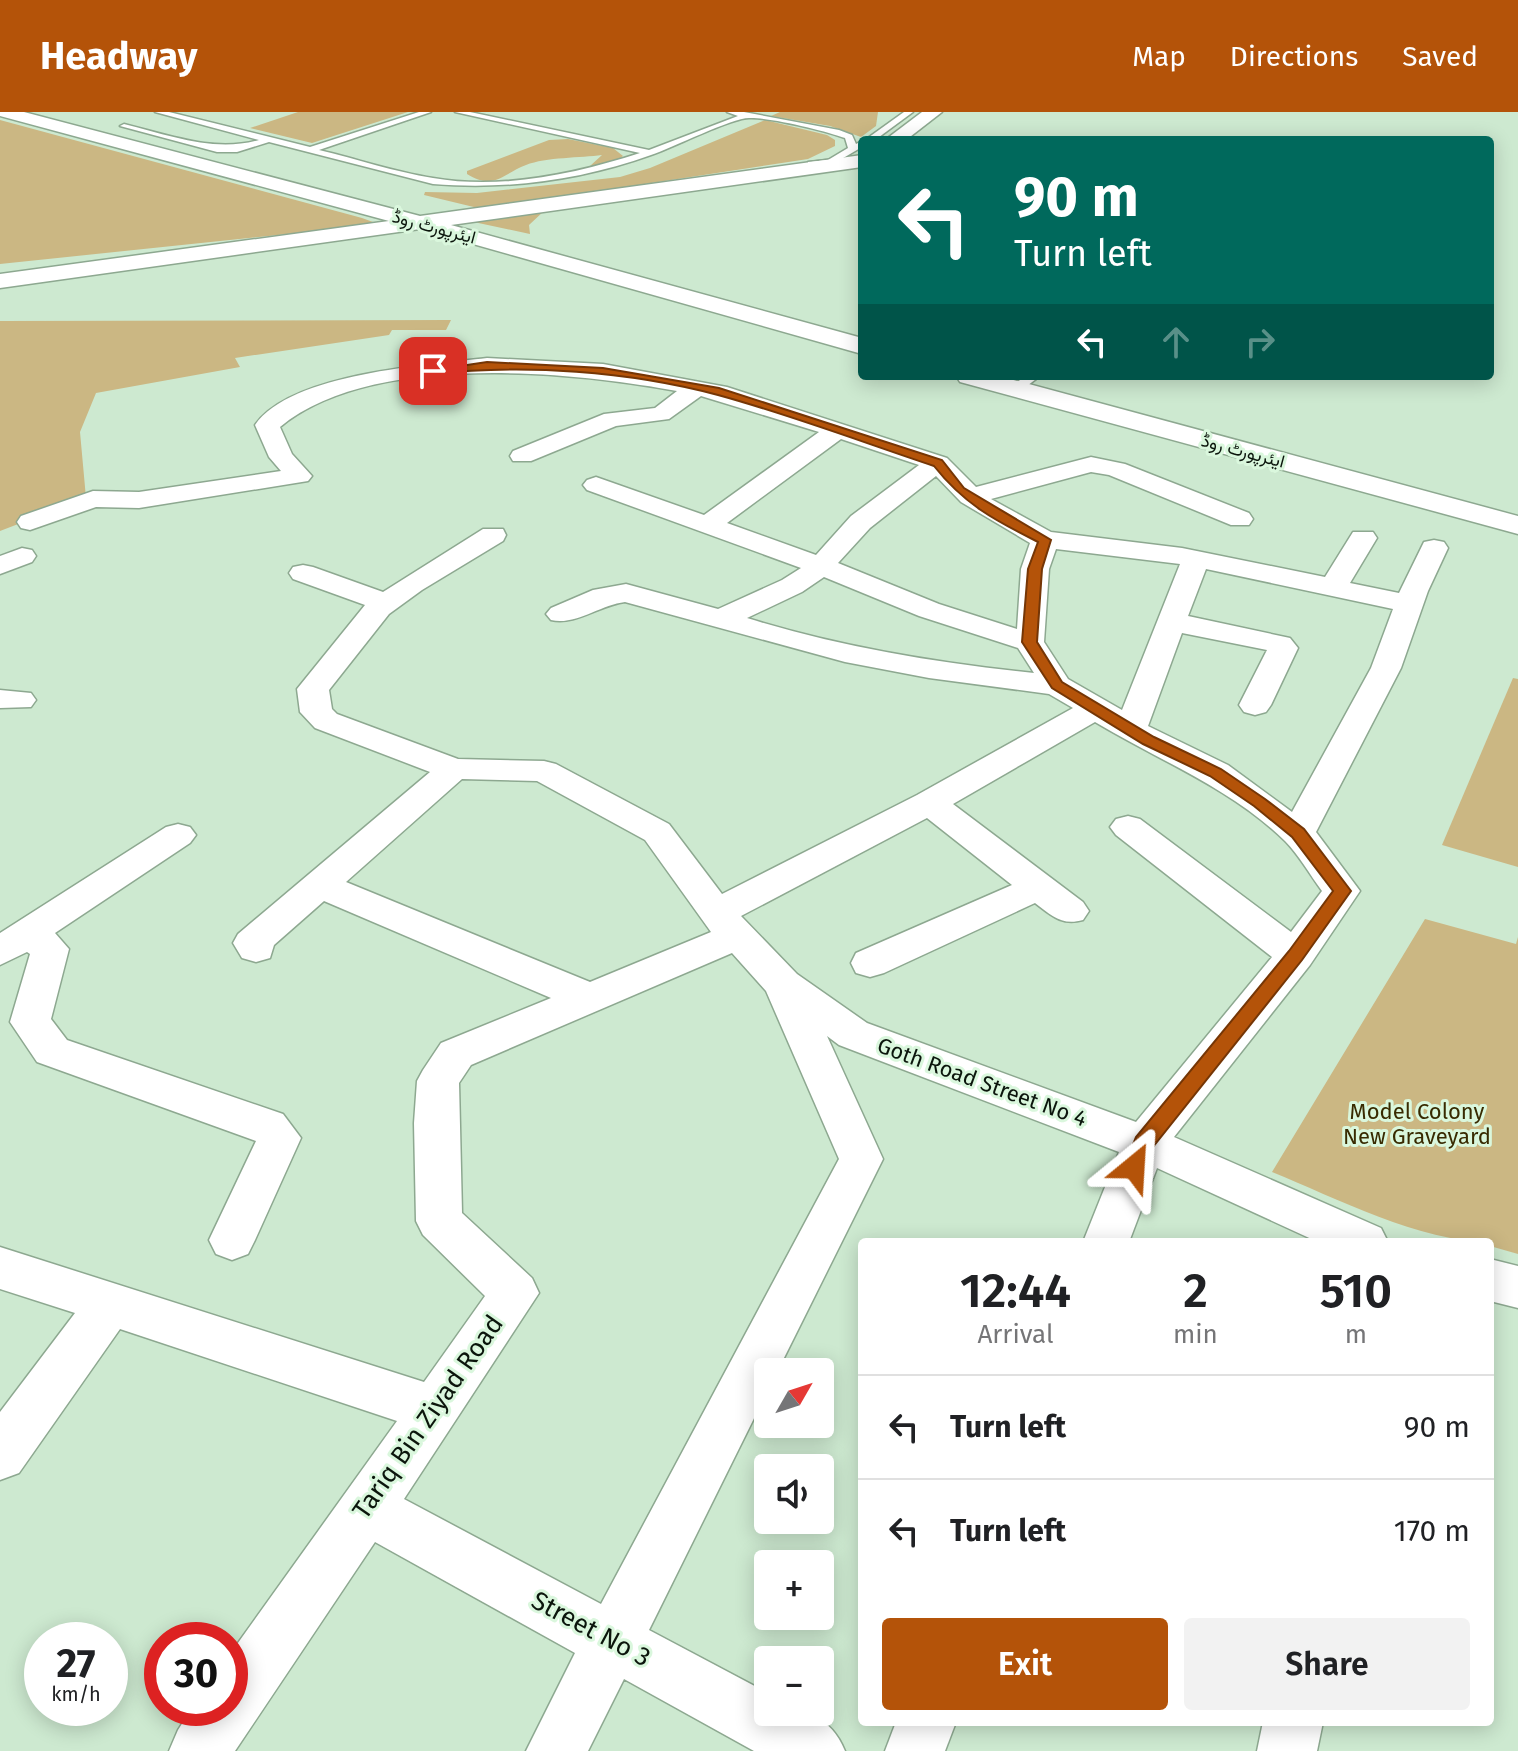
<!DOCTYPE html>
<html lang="en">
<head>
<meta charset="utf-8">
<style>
  body { margin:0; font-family:"Fira Sans",Vazirmatn,sans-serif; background:#f2f2f2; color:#202124; height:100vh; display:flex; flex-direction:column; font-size:30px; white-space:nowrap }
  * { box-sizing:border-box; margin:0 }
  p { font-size:26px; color:#757577 }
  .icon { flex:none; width:44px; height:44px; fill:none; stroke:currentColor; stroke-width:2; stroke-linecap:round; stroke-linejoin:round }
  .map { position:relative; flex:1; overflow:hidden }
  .panel { position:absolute; left:858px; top:1126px; width:636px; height:488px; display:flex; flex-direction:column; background:#fff; border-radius:8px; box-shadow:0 4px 20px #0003 }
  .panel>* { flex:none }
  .banner { position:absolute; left:858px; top:24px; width:636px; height:244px; border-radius:8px; box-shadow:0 4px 20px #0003; background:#00695c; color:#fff; overflow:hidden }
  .needle { width:52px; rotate:51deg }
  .controls { position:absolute; left:754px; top:1246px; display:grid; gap:16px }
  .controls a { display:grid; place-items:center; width:80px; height:80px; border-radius:8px; background:#fff; box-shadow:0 4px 20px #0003; font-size:40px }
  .speed { position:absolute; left:24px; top:1510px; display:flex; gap:16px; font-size:40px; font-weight:700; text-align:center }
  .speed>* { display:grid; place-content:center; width:104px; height:104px; border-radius:50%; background:#fff; box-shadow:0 4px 20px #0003; line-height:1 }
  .speed small { font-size:20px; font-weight:400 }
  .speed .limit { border:12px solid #d22; background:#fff; color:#111 }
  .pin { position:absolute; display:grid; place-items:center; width:68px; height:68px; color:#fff; margin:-34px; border-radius:16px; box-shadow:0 4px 12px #0006 }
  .me { position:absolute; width:88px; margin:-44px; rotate:27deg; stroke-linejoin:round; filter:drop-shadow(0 0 6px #0008) }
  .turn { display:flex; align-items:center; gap:28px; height:168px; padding:0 24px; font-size:36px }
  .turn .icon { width:104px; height:104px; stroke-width:2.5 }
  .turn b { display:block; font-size:56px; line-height:68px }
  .lanes { display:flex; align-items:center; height:76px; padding:0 24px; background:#0003; justify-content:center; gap:40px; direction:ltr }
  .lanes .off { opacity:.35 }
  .eta { display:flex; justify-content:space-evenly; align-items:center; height:136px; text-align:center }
  .eta b { font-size:48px; font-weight:600; line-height:56px }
  .action { display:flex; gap:16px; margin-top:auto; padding:16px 24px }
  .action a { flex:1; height:92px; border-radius:8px; background:#b45309; color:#fff; font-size:32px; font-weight:600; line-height:92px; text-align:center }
  .action a+a { background:#f2f2f2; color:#202124 }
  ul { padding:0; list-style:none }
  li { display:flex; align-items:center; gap:24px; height:104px; padding:0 24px; border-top:2px solid #e0e0e0 }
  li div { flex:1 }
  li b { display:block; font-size:30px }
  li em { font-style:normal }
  header { display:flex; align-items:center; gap:48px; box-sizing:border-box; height:112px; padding:0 40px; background:#b45309; color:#fff }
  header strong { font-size:38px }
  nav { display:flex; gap:44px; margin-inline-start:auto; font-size:28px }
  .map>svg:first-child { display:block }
</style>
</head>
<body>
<header>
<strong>Headway</strong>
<nav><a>Map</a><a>Directions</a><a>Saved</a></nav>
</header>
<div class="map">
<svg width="1518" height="1639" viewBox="0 0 1518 1639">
  <rect width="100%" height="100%" fill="#cde9d0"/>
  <g fill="#cbb783">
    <polygon points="298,0 408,0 312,31 250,16"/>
    <polygon points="780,0 878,0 876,14 861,25 830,14 771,4"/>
    <polygon points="0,8 362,106 373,110 364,114 0,152"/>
    <polygon points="765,8 827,23 835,28 835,34 808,47 482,97 424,83 425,80 477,81 620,65 650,56"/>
    <path d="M 568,27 L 613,36 L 623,44 L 615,50 L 590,54 L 602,43 C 581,46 546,45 526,53 C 504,61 494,79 467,62 L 467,59 L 549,28 Z"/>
    <polygon points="544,99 529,113 530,122 469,109"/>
    <polygon points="451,208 446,218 392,218 389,223 235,246 240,255 96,281 80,320 86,386 0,419 0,209"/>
    <polygon points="1513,566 1518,567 1518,755 1442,733"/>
    <path d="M 1425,807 L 1516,832 L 1518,825 L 1518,1142 L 1490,1134 L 1490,1130 C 1420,1130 1336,1086 1272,1060 Z"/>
  </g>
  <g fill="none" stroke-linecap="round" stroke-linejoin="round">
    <g stroke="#8da890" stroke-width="3">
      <g id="service">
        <path d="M 155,0 L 169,0 L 310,35 L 419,0 L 431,0 L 319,38 C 357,47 395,60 433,66 C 501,78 575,62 640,41 L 455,0 L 470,0 L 649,38 L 738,4 L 727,0 L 744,0 L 839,18 L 852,23 L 856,32 L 862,29 L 862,35 L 833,52 L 808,54 L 808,50 L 828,48 L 848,36 L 845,26 C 826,19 769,5 749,6 C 732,6 672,36 651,43 C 581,68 508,78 433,72 L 269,30 L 237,40 L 217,40 L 120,14 L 124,12 C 169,23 214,41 259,28 Z"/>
        <polygon points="904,0 913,0 875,28 865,28"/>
        <polygon points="1026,264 1040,264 1019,280 1011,280 1011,274"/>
      </g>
    </g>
    <g stroke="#8da890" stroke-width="3">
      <g id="minor">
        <path d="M 487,246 L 603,252 L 727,275 L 947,346 L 976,375 L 1091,345 L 1125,352 L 1249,401 L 1253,407 L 1249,413 L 1231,413 L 1109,363 L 1091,360 L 991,387 L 1051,420 L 1182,436 L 1325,465 L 1353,420 L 1373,420 L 1377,426 L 1350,471 L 1399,481 L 1424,430 L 1434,428 L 1444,430 L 1448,436 L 1428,479 L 1401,556 L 1316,720 L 1360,779 L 1310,853 L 1174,1025 L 1381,1116 L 1388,1130 L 1318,1130 L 1157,1056 L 1129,1130 L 1083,1130 L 1119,1040 L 839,933 L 827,924 L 883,1047 L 777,1260 L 768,1260 L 768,1278 L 649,1518 L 768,1581 L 768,1600 C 805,1600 830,1602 845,1639 L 754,1639 L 624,1567 L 588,1639 L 526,1639 L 575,1541 L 375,1430 L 235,1639 L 169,1639 L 178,1618 L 192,1596 L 230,1596 L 230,1542 L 397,1309 L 120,1217 L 19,1361 L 0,1368 L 0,1300 L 75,1201 L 0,1177 L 0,1135 L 424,1270 L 485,1184 L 423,1123 L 416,1109 L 414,1011 L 417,969 L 423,958 L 441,931 L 551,886 L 324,789 L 274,833 L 270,846 L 256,850 L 242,846 L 233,831 L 238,822 L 430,660 L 315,616 L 300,600 L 297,577 L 365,493 L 293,467 L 289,461 L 293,455 L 303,453 L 313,455 L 383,480 L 483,417 L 503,417 L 506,423 L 503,429 L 422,478 L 389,502 L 329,578 L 332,597 L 337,602 L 458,647 L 544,649 L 556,652 L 669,712 L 722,782 L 917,683 L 1073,596 L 1049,582 L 929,566 L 845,550 L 625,490 C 600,493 575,514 551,508 L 546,502 L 551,496 L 593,478 L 626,472 L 718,497 L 782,468 L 801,456 L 587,378 L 583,373 L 587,368 L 596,365 L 704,403 L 819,320 L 701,284 L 669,307 L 616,314 L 531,349 L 513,349 L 510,344 L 513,339 L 604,302 L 655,296 L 677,279 C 568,259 371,240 280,315 L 292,342 L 312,364 L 308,369 L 139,396 L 96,395 L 30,418 L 21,416 L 17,410 L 21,404 L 93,379 L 139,380 L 281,359 L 269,345 L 255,313 C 291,261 428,253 487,246 ZM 841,327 L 919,353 L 851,404 L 816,443 L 727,411 ZM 936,364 L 961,390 L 1030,431 L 1021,457 L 1017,517 L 939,492 L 838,451 L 870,416 ZM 1056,437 L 1180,452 L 1122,598 L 1068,567 L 1044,530 L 1049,457 ZM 1206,457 L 1393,497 L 1371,556 L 1292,700 L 1228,653 L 1148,614 L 1182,521 L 1267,538 L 1239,593 L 1244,600 L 1255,603 L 1266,600 L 1271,593 L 1298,536 L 1290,526 L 1188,504 ZM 824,465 L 919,504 L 1018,536 L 1034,561 C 937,551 840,535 747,506 L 802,480 ZM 1095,610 C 1158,648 1231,676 1285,729 C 1299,743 1310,763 1322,779 L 1291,820 L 1140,707 L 1128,704 L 1116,707 L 1110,715 L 1116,723 L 1272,845 L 1136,1010 L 867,911 L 797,862 L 741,804 L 927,706 L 1012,773 L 856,841 L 851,851 L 856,861 L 870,865 L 884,861 L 1035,791 C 1052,804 1062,814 1083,808 L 1089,799 L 1083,790 L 953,692 ZM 462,667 L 537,669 L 645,728 L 711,820 L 590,870 L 346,770 ZM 732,841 L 766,879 L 839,1047 L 601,1492 L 404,1387 L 539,1181 L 532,1166 L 462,1101 L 459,971 L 471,953 Z"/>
        <polygon points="22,436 32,438 36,444 32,450 0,462 0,444"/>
        <polygon points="0,578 31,581 36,588 31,595 0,596"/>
        <polygon points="178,712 190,715 196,723 190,731 55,821 69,837 51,907 67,928 283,1002 301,1026 255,1128 248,1142 232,1148 216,1142 209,1128 256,1029 37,950 10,910 30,842 27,840 0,853 0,821 166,715"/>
        <polygon points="1490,1147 1518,1154 1518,1196 1490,1189"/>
        <polygon points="896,1610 956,1610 945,1639 885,1639"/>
        <polygon points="1263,1610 1323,1610 1317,1639 1257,1639"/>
      </g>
    </g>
    <g stroke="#8da890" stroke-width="3">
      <g id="secondary">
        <polygon points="0,0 24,0 420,104 862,43 862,55 451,113 862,226 862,242 420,117 0,176 0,162 389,109 0,4"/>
        <polygon points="922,0 942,0 906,28 885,28"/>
        <polygon points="956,264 999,264 1518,404 1518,422 960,270"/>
      </g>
    </g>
    <use href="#service" fill="#fff" fill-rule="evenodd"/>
    <use href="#minor" fill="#fff" fill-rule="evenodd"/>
    <use href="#secondary" fill="#fff" fill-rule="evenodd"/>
  </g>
  <path fill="#b45309" stroke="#753606" stroke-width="2" d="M 487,250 L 603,256 L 719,276 L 942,348 L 964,376 L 1051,428 L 1042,457 L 1037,530 L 1062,570 L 1154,625 L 1221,657 L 1265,687 L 1304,717 L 1351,779 L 1302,848 L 1153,1035 L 1142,1062 L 1134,1064 L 1127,1062 L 1124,1055 L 1136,1025 L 1289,839 L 1333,779 L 1292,725 L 1254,694 L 1210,664 L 1143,632 L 1052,576 L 1022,530 L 1028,457 L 1038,430 C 994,408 964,392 934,354 C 862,330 791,303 718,283 C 628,259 525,252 433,262 L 427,259 Z"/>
  <g text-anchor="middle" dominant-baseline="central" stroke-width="6" stroke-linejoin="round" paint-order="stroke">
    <g font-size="18" fill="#0b150c" stroke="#daf7dd">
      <text transform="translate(434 115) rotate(15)">ایئرپورٹ روڈ</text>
      <text transform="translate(1243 339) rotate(15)">ایئرپورٹ روڈ</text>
    </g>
    <g font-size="22" fill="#0b150c" stroke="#daf7dd">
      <text transform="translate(982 970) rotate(20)">Goth Road Street No 4</text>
    </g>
    <g font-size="22" fill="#382a01" stroke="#daf7dd">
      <text x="1417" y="999">Model Colony<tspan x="1417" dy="25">New Graveyard</tspan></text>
    </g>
    <g font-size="26" fill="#0b150c" stroke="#daf7dd">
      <text transform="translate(428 1305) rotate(-55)">Tariq Bin Ziyad Road</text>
      <text transform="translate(591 1517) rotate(28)">Street No 3</text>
    </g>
  </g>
</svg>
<div class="controls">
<a><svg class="needle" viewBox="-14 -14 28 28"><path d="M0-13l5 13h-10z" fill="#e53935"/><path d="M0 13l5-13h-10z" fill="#757577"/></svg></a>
<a><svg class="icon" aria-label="sound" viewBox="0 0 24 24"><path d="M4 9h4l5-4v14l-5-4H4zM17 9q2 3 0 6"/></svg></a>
<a>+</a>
<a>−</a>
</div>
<div class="speed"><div>27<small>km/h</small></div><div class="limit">30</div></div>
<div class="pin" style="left:433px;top:259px;background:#d93025"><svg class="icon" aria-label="arrive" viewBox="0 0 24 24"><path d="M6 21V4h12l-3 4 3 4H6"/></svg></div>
<svg class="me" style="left:1134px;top:1055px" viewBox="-20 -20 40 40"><path d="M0-17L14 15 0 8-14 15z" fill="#b45309" stroke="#fff" stroke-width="4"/></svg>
<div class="banner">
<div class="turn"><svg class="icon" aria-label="left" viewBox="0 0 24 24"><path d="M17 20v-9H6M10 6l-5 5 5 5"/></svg><div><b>90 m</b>Turn left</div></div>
<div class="lanes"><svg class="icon" aria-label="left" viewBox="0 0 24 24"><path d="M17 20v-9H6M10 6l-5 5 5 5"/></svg><svg class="icon off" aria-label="ahead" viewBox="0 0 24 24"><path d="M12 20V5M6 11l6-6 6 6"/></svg><svg class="icon off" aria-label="right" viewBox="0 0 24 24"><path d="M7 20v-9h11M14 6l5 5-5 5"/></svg></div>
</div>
<section class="panel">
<div class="eta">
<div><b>12:44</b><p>Arrival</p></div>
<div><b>2</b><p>min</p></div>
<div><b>510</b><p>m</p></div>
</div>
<ul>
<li><svg class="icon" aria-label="left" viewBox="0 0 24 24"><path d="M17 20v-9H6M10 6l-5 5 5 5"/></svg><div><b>Turn left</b></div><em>90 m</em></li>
<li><svg class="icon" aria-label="left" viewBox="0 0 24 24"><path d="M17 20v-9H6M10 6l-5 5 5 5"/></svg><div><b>Turn left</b></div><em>170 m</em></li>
</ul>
<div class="action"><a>Exit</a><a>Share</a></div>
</section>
</div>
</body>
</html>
